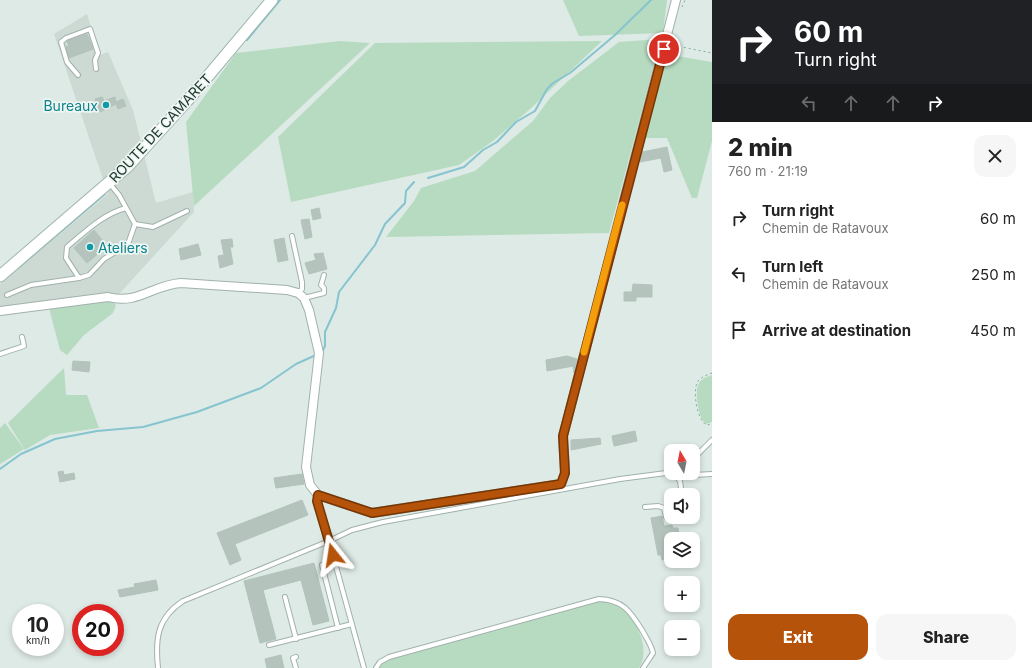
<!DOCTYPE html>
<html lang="en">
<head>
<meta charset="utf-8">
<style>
  body { margin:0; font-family:Inter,sans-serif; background:#f6f6f6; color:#222; height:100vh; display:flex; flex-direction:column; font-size:15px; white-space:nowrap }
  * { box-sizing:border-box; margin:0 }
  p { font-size:13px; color:#767676 }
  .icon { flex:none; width:22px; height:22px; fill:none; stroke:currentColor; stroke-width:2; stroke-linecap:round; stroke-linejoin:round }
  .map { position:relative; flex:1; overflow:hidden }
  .sheet { display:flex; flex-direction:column; background:#fff; width:320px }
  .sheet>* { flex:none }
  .banner { background:#202124; color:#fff; overflow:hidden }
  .needle { width:26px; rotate:350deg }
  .controls { position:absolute; left:664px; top:444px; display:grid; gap:8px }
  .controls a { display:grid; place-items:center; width:36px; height:36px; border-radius:8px; background:#fff; box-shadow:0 2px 6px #0003; font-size:20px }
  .speed { position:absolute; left:12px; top:604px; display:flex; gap:8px; font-size:20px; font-weight:700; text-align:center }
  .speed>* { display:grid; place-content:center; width:52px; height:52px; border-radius:50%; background:#fff; box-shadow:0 2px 6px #0003; line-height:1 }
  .speed small { font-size:10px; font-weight:400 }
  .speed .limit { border:6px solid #d22; background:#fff; color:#111 }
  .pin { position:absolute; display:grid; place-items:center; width:34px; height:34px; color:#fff; margin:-17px; border:2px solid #fff; border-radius:50%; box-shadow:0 1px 4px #0007 }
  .me { position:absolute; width:44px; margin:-22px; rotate:345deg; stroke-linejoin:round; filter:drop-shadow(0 0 3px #0008) }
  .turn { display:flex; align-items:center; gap:14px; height:84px; padding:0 16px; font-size:18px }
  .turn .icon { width:52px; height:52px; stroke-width:2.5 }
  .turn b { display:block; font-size:28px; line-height:34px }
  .lanes { display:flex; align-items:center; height:38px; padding:0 16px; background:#0003; justify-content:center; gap:20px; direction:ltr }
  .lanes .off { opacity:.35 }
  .round { display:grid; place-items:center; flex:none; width:42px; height:42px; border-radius:12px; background:#f6f6f6 }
  .summary { display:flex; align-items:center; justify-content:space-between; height:68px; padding:0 16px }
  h1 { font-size:24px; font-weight:800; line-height:30px }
  .button { display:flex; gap:8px; margin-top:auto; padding:8px 16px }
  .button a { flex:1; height:46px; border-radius:12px; background:#b45309; color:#fff; font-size:16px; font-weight:800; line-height:46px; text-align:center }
  .button a+a { background:#f6f6f6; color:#222 }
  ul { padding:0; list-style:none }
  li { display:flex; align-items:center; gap:12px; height:56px; padding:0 16px }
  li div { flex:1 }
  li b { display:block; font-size:15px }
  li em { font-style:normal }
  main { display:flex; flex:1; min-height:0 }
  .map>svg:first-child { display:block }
</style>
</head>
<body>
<main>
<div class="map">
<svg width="712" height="668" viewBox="0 0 712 668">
  <rect width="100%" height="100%" fill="#deeae5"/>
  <polygon fill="#cdd9d3" points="87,14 100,55 108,52 133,110 156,203 193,192 194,212 119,294 108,293 0,308 0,284 108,194 54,34"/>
  <g fill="#b7dbc0">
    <polygon points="563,0 667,0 663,33 579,36"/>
    <polygon points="661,39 609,233 386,237 414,201 421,188 475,171 533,121 550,98 568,81 619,42"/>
    <polygon points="340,41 370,43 194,206 186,122 236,53"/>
    <polygon points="602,41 529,110 493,141 459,165 291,202 278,137 375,43"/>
    <polygon points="665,54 712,62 712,141 697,198 692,198 667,138 643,138"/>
    <polygon points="111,300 116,305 113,313 84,335 67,355 60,350 49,308"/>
    <polygon points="64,368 66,395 87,395 99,428 50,435 25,450 8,423"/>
    <path d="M 712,375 L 712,422 L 706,424 C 698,418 694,391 699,383 C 702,378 707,377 712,375 Z"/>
    <polygon points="5,423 24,449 0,464 0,428"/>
    <path d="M 596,602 C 602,602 608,601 614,604 C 635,612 652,649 639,668 L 379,668 L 384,662 L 396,657 Z"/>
  </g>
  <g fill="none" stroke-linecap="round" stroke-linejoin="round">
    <g stroke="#86c4cf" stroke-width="2">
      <polyline points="247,40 280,0"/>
      <polyline points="428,178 464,167 483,150 497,142 516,122 535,111 547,89 553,83 570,73 615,35 651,0"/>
      <polyline points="18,268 105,194"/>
      <polyline points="322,352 325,346 325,332 336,308 339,292 375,245 385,224 405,203 406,191 414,182"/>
      <polyline points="0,469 21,454 55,439 97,431 143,427 197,412 261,388 296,364 316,355"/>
    </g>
  </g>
  <g fill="#b4c4bd" stroke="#b1c3bb">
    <polygon points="87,34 93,49 69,58 66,47 69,46 67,41"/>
    <polygon points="102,97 104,101 115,97 116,102 123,99 126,106 118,109 116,104 100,112 95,99"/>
    <polygon points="667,147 672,170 664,172 661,158 640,162 642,152"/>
    <polygon points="319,208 321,218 313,220 311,210"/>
    <polygon points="309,219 312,237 305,239 301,220"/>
    <polygon points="94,230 107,246 87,263 74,248"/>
    <polygon points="284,238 288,260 278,262 274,240"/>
    <polygon points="232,239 233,247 230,247 233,264 220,268 218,256 224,255 221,240"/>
    <polygon points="198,244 201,255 181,260 179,249"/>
    <polygon points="323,253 327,269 309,274 305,263 316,260 314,254"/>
    <polygon points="633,284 652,285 652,297 636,297 636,301 624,301 624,292 632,292"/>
    <polygon points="567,356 577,359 574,373 573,366 547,371 546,360"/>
    <polygon points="73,361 90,362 89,372 72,370"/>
    <polygon points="635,431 637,441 614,446 612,436"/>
    <polygon points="600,438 601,444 571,450 571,440"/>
    <polygon points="63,471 64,475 74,473 75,479 60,482 58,472"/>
    <polygon points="302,474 304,484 276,488 274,478"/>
    <polygon points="302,500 308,515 235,544 241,560 230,565 217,533"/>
    <polygon points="662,516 664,526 672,525 673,528 678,528 680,539 671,539 671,558 662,560 661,555 658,555 651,518"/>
    <polygon points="314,563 329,621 313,625 301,580 263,590 276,639 260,643 244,581"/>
    <polygon points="156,580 158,590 120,597 118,590 135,587 134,584"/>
    <polygon points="281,655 284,668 267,668 265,659"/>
  </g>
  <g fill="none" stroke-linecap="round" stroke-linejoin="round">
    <g stroke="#a1b1ac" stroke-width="6">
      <g id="service">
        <polyline points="78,75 67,62 61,42 66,38 90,29 98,53 95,60 96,69"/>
        <path d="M 110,184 L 119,195 L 135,224 L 128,244 L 104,259 L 89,275 L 79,278 L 66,258 L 67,247 C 85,232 103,214 126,208"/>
        <polyline points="135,224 153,227 187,211"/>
        <polyline points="292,236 302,282 302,289 299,293"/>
        <polyline points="7,295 31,285 79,278"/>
        <polyline points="304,298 324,293 324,288 321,285 324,275"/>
        <polyline points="0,354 24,346 22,337"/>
        <polyline points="693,459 712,440"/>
        <polyline points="676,476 712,474"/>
        <polyline points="645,507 658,506 664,508 666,517 670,519 679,517"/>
        <polyline points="322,565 338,628"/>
        <polyline points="285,597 296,639"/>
        <polyline points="269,645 352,624"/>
        <path d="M 158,668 C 155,639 157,618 183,601 L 329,541 L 317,501 L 318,495"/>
        <polyline points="296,668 293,658 296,657"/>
        <polyline points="364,668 329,541 352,530 383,522 620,479 666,473 676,476 680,481 682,495"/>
        <path d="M 376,668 L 380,662 L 389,657 L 599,599 C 623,600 630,611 642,630 C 646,638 651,644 653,653 L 643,668"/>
      </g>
    </g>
    <g stroke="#a1b1ac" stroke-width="10">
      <path id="minor" d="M 0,311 L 108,297 C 138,305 152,285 181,283 L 287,290 L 298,293 L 304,298 L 309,310 L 319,353 L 306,467 L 310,485 L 318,495 L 372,513 L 561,484 L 565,473 L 563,436 L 676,0"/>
    </g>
    <g stroke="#9eb5ac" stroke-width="13">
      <polyline id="secondary" points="0,276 128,166 187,101 272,0"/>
    </g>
    <g stroke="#7fad9e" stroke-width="1" stroke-dasharray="2 3" stroke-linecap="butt">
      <polyline points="682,7 685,0"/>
      <polyline points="675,37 677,44 682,47 712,53"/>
      <path d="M 712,373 C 707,375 701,377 698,381 C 692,391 697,419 706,425 L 712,424"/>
    </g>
    <use href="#service" stroke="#fff" stroke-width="4"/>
    <use href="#minor" stroke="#fff" stroke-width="8"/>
    <use href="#secondary" stroke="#fff" stroke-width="11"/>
  </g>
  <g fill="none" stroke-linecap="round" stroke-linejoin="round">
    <g stroke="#753606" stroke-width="10">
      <polyline id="route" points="333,555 317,501 318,495 372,513 561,484 565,473 563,436 664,49"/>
    </g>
    <use href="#route" stroke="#b45309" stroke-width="7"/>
    <polyline stroke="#f59e0b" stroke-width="7" points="584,352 622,205"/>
  </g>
  <g fill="#0f9aa8" stroke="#eef6f2" stroke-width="1.5">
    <circle cx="106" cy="105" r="4"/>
    <circle cx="90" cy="247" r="4"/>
  </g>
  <g text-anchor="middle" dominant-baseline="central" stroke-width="3.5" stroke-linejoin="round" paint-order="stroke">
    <g font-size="14" fill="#0d838f" stroke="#eef6f2" text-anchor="end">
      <text x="98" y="105">Bureaux</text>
      <text x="98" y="247" text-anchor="start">Ateliers</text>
    </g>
    <g font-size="14" fill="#203932" stroke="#eef6f2">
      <text transform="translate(160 128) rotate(-47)">ROUTE DE CAMARET</text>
    </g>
  </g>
</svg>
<div class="controls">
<a><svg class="needle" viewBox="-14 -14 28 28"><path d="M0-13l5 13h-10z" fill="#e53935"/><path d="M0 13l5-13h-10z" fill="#767676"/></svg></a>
<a><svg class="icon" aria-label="sound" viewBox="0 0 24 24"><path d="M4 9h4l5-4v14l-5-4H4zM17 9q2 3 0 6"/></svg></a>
<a><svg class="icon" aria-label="layers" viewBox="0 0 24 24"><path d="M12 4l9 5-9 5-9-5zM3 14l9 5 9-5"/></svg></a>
<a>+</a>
<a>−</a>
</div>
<div class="speed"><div>10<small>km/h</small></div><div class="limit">20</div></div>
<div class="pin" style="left:664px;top:49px;background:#d93025"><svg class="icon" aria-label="arrive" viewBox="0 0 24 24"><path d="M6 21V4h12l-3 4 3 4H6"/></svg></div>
<svg class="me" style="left:333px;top:555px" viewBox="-20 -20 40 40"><path d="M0-17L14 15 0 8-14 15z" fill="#b45309" stroke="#fff" stroke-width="4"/></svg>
</div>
<section class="sheet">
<div class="banner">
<div class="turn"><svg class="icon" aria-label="right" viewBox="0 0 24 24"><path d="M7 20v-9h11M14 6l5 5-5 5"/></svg><div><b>60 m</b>Turn right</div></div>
<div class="lanes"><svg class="icon off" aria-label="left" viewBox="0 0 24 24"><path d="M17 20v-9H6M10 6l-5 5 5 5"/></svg><svg class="icon off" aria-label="ahead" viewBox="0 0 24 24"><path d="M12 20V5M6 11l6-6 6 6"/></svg><svg class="icon off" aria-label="ahead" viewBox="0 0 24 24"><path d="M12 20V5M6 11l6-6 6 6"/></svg><svg class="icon" aria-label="right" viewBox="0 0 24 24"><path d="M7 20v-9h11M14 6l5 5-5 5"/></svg></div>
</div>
<div class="summary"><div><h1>2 min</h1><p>760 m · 21:19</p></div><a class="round"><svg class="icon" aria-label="close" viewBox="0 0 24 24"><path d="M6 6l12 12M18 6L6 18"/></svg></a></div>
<ul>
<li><svg class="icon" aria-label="right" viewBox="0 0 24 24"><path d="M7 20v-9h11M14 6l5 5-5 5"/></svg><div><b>Turn right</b><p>Chemin de Ratavoux</p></div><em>60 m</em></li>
<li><svg class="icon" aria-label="left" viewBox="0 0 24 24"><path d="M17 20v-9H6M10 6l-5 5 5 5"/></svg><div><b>Turn left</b><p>Chemin de Ratavoux</p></div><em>250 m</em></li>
<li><svg class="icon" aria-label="arrive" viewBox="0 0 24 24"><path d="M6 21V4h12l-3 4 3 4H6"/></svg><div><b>Arrive at destination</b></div><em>450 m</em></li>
</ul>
<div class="button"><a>Exit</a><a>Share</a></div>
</section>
</main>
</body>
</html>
